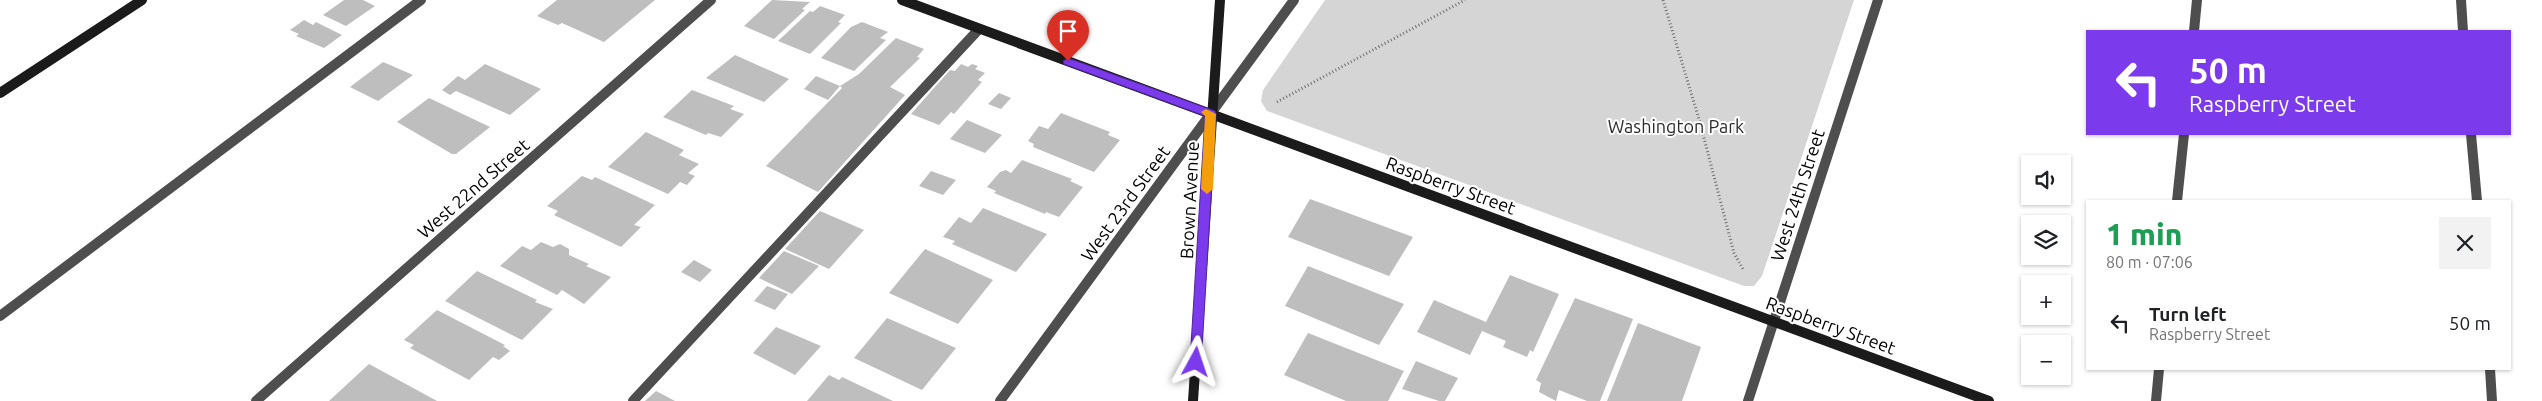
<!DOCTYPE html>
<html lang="en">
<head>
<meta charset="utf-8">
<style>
  body { margin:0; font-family:Ubuntu,sans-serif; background:#f2f2f2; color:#202124; height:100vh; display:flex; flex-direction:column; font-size:19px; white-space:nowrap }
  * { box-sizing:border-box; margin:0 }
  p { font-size:16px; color:#757577 }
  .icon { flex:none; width:28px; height:28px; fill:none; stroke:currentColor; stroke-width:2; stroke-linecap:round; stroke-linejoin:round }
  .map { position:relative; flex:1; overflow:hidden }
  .sheet { position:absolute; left:2086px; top:200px; width:425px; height:170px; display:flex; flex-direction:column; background:#fff; border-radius:0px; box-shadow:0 1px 4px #0004 }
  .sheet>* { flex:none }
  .banner { position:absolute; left:2086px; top:30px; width:425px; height:105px; border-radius:0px; box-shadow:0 1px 4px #0004; background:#7c3aed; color:#fff; overflow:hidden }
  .fabs { position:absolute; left:2021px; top:155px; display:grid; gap:10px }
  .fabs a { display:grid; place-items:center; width:50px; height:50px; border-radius:0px; background:#fff; box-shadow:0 1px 4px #0004; font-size:25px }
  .pin { position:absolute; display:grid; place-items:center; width:42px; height:42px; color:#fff; margin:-51px -21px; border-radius:50% 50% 50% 0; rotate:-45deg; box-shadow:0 0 5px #0007 }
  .pin .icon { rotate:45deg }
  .me { position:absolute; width:55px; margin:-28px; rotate:5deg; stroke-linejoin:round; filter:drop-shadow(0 0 4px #0008) }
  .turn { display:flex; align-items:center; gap:18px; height:105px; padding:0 20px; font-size:22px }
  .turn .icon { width:65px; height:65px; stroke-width:2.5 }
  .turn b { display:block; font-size:35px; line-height:42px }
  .round { display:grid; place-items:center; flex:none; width:52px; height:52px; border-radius:0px; background:#f2f2f2 }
  .summary { display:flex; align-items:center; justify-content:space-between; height:85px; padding:0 20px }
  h1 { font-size:30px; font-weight:800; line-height:38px; color:#1e9e55 }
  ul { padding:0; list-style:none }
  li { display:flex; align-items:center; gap:15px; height:75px; padding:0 20px }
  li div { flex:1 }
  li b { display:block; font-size:19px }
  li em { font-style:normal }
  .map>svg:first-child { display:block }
</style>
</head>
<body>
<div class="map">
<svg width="2542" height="401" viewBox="0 0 2542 401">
  <rect width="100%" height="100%" fill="#fff"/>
  <polygon fill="#d5d5d5" points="1325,0 1854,0 1762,276 1754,286 1744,286 1267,111 1261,101 1263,90"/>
  <g fill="#bebebe">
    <polygon points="344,0 363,0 375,6 346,26 323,15"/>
    <polygon points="557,0 655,0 604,42 562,23 558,25 537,16"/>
    <polygon points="772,0 810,2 802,9 805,10 774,39 744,26"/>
    <polygon points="820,6 845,15 838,22 841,23 810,54 778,41 810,11 813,12"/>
    <polygon points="304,20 313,25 316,22 342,35 324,48 296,36 299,34 290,30"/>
    <polygon points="862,22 888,32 880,38 886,40 854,71 821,58 851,27"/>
    <polygon points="896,38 924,49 917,57 920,58 890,87 905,95 818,192 766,166 842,88 840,86 859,74"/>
    <polygon points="735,55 789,79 764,102 706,78"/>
    <polygon points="383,62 413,75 378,101 350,87"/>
    <polygon points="485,64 541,89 510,115 456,91 450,95 442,90 458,76 465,80"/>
    <polygon points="961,64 968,67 972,64 978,66 975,69 985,73 978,80 982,82 954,114 951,112 939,125 911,114 950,70 955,71"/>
    <polygon points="816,76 840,86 828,100 804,89"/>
    <polygon points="692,90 734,106 730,109 744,114 721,137 708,133 706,135 663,117"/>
    <polygon points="999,93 1011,98 1001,109 988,104"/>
    <polygon points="429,98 490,127 456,154 452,154 397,122"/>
    <polygon points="1061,113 1110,132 1108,135 1120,140 1094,172 1033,147 1034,144 1028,141 1039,126 1048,129"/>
    <polygon points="967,120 1002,135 985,153 950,139"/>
    <polygon points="646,132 684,150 679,155 699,164 688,173 695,176 687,185 680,182 668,194 608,167"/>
    <polygon points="1022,160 1072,179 1070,181 1083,187 1059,217 1046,212 1045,214 994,193 996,191 987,187 1000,172 1006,170 1011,173"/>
    <polygon points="931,171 956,180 943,195 919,186"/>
    <polygon points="582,176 592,180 595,177 655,205 634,225 641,227 621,247 554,215 558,211 547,206"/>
    <polygon points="1310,199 1413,237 1389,276 1288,237"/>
    <polygon points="983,208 1047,234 1016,272 952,244 955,241 943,237 959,217 971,223"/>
    <polygon points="820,211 864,230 829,269 785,249"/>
    <polygon points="541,242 553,247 560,244 569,249 569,255 589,264 586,266 611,277 584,304 562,290 557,295 500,266 522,246 531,250"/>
    <polygon points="925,249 993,280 958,324 889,293"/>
    <polygon points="784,251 819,266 792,294 759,278"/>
    <polygon points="694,260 712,270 700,282 681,272"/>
    <polygon points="1308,266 1404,304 1379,345 1285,306"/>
    <polygon points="477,271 537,300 535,302 553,309 522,340 445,301"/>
    <polygon points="1510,275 1559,294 1533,352 1530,350 1527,357 1503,347 1506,341 1482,331 1470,355 1417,332 1434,300 1486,322"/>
    <polygon points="767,286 788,294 775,310 754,301"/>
    <polygon points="1575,298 1633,319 1600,401 1587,401 1559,390 1556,401 1539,392 1541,383 1536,380"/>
    <polygon points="437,310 505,345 503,346 510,351 499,360 493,357 469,380 410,348 414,345 404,340"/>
    <polygon points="887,318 956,348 922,390 854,358"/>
    <polygon points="1638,323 1701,347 1682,401 1607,401"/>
    <polygon points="776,327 821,346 795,375 753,353"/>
    <polygon points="1308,333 1404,371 1388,401 1346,401 1284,375"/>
    <polygon points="1416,361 1458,378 1445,401 1439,401 1402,389"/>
    <polygon points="369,364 437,401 329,401"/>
    <polygon points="829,375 839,380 842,377 893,401 807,401"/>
    <polygon points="656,391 675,401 645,401"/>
  </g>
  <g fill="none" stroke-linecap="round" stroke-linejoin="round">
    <g stroke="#707070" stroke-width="3" stroke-dasharray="1 2.5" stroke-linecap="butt">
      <polyline points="1663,0 1699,119 1734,253 1744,271"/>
      <polyline points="1277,102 1465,0"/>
    </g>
    <g stroke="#4e4e4e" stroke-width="10">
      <polyline points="2194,31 2197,0"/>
      <polyline points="2177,201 2184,134"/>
      <polyline points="0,316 421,0"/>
      <polyline points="633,401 979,29"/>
      <polyline points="2156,401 2159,369"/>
    </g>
    <g stroke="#4e4e4e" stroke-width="10">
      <polyline points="2461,0 2463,31"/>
      <polyline points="2471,134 2477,201"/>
      <polyline points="2490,369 2492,401"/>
      <polyline points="256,401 711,0"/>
      <polyline points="1000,401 1294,0"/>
      <polyline points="1748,401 1878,0"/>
    </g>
    <g stroke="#1b1b1b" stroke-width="10">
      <polyline points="902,0 1989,401"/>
      <polyline points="0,93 142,0"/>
      <polyline points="1193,401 1220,0"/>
    </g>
  </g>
  <polygon fill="#7c3aed" stroke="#51269a" points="1068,58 1215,111 1216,114 1201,366 1196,367 1190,362 1205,116 1064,64 1063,61"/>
  <polygon fill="#f59e0b" points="1206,109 1216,114 1213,189 1207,194 1201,189 1205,116 1201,112"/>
  <g text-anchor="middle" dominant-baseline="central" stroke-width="4" stroke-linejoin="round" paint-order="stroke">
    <g font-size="18" fill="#2c2c2c" stroke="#fff">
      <text x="1676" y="126">Washington Park</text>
    </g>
    <g font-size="18" fill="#000" stroke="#fff">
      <text transform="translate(1451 185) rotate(20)">Raspberry Street</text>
      <text transform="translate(473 188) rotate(-41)">West 22nd Street</text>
      <text transform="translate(1797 195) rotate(-72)">West 24th Street</text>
      <text transform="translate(1189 200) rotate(-87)">Brown Avenue</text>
      <text transform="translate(1125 203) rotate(-54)">West 23rd Street</text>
      <text transform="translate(1831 325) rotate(20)">Raspberry Street</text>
    </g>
  </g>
</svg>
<div class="fabs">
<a><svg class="icon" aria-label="sound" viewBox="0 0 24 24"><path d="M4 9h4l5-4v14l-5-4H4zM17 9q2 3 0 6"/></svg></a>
<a><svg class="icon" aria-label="layers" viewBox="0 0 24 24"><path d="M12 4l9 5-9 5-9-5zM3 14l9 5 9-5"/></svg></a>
<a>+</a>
<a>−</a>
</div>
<div class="pin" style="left:1068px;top:61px;background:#d93025"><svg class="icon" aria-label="arrive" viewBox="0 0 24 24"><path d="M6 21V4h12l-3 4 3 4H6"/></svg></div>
<svg class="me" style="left:1196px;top:362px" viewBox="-20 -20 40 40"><path d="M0-17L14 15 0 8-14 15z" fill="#7c3aed" stroke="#fff" stroke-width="4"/></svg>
<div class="banner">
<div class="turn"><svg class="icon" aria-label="left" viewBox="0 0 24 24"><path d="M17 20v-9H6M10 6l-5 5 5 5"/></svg><div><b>50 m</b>Raspberry Street</div></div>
</div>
<section class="sheet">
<div class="summary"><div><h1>1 min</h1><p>80 m · 07:06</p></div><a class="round"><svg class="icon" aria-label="close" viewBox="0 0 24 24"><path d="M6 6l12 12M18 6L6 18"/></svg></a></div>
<ul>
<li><svg class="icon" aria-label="left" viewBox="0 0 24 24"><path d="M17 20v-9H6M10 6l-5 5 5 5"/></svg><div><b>Turn left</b><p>Raspberry Street</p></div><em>50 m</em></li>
</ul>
</section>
</div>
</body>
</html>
